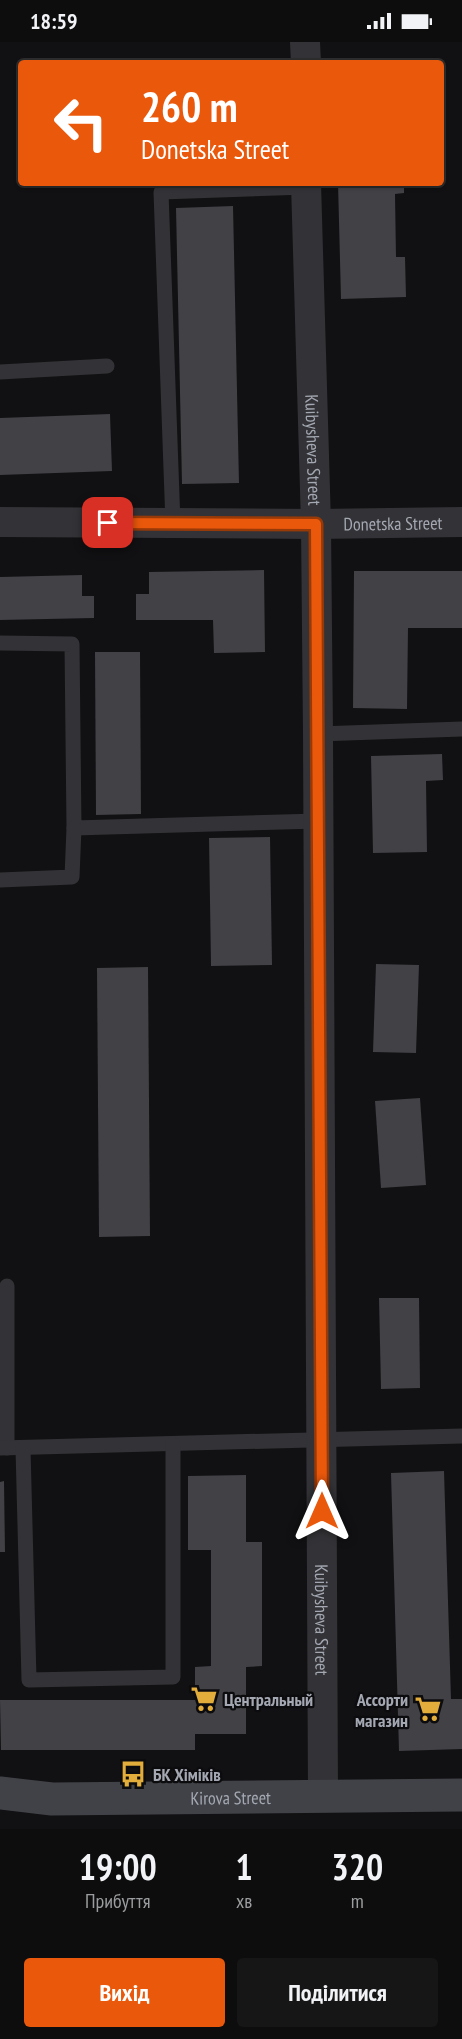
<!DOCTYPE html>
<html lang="uk">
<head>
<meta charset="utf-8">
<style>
  body { margin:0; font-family:"PT Sans Narrow",sans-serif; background:#161617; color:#f1f3f6; height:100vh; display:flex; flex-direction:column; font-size:22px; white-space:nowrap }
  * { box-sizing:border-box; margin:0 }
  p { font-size:20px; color:#9a9c9e }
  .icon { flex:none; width:33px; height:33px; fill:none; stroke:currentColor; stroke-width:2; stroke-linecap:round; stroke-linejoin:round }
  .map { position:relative; height:1787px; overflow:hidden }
  .sheet { display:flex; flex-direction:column; background:#0d0d0e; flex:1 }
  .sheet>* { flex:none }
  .hud { position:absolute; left:18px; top:18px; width:426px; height:126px; border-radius:6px; box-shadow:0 2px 4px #0004,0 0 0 2px #2d2d2e; background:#ea580c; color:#fff; overflow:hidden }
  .pin { position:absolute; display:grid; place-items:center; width:51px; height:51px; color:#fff; margin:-26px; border-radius:12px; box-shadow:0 3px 9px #0006 }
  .me { position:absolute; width:66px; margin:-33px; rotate:0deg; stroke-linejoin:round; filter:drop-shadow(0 0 4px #0008) }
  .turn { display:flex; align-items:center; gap:21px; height:126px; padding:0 24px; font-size:27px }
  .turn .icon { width:78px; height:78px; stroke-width:2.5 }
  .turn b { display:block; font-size:42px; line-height:51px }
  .eta { display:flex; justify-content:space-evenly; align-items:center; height:102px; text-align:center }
  .eta b { font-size:36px; font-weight:600; line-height:42px }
  .button { display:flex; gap:12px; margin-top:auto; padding:12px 24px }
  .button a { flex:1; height:69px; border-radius:6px; background:#ea580c; color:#fff; font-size:24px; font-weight:600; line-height:69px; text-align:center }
  .button a+a { background:#161617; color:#f1f3f6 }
  .status { display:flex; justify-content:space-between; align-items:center; height:42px; padding:0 30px; background:#0d0d0e; direction:ltr }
  .status svg { height:16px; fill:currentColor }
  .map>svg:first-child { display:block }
</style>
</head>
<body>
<div class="status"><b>18:59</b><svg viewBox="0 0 49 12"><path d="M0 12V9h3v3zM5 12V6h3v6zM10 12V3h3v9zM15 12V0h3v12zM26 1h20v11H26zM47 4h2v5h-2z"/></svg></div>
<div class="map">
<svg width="462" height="1787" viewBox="0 0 462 1787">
  <rect width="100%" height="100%" fill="#111113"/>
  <g fill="#414146">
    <polygon points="338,141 404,141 404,151 395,152 396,215 405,215 406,255 341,257"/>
    <polygon points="233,164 239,441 182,442 176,166"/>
    <polygon points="110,372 112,429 0,433 0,376"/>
    <polygon points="264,528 265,610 214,611 213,578 136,578 136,552 149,552 149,530"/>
    <polygon points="354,529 462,529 462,586 408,586 407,667 353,666"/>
    <polygon points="82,533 82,554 94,554 94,576 0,578 0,535"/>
    <polygon points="95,610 140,610 141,772 96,773"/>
    <polygon points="442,712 443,738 426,739 427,810 373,811 371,714"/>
    <polygon points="270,795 272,923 211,924 209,796"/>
    <polygon points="376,922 419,923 416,1011 373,1010"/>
    <polygon points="148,925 150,1194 99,1195 97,926"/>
    <polygon points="420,1056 426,1143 381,1146 375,1059"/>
    <polygon points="379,1256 419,1256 420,1346 381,1347"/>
    <polygon points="444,1429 451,1657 462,1657 462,1707 399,1709 391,1431"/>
    <polygon points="246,1433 246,1500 262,1500 262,1624 246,1625 246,1692 195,1692 195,1708 1,1708 0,1658 195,1658 195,1625 211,1624 211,1508 188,1508 188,1434"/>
    <polygon points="4,1439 5,1510 0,1510 0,1440"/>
  </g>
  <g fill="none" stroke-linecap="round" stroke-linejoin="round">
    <g stroke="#333337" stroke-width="15">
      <polyline points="0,330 107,324"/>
      <polyline points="173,482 161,150 306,145"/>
      <polyline points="0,601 72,602 74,786 319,779"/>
      <polyline points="318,692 462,687"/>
      <polyline points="0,838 72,835 74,786"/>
      <polyline points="7,1244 7,1406"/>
      <polyline points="0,1406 462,1394"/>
      <polyline points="23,1406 29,1638 173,1635 173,1402"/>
    </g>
    <g stroke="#333337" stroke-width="30">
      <polyline points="305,0 306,21"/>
      <path id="s1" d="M 306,141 L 316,482 L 318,692 L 323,1754"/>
      <path id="s2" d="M 0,480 L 316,482 L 462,480"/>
    </g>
    <path stroke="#414247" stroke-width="33" id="s3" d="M 0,1751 L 52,1757 L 462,1753"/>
  </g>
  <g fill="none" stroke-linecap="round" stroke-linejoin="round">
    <g stroke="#983908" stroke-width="15">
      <polyline id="route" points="108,481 316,482 322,1469"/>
    </g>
    <use href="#route" stroke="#ea580c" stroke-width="10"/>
  </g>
  <defs>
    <g id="supermarket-bare" transform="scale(2.07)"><path d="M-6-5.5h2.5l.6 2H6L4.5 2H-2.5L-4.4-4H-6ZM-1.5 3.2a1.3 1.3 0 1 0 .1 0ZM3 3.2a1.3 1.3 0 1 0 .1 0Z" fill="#e2ad3a" stroke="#0c0c0e" stroke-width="2.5" paint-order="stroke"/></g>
    <g id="bus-bare" transform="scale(2.07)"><path d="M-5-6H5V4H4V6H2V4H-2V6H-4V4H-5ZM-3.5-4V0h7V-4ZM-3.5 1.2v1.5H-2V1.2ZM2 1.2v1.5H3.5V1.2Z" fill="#e2ad3a" stroke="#0c0c0e" stroke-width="2.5" paint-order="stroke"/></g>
  </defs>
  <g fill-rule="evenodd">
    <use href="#supermarket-bare" x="204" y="1657"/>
    <use href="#supermarket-bare" x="428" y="1667"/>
    <use href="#bus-bare" x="133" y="1732"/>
  </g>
  <g text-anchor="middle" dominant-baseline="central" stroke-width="4.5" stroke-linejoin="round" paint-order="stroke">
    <g font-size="18" fill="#a4a8b2" stroke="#0c0c0e">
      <text stroke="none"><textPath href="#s1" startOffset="267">Kuibysheva Street</textPath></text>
      <text stroke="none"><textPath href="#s2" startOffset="393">Donetska Street</textPath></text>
      <text stroke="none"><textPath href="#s1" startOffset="1437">Kuibysheva Street</textPath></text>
      <text stroke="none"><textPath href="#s3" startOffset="231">Kirova Street</textPath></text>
    </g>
    <g font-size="18" font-weight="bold" fill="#a4a8b2" stroke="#0c0c0e" text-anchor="start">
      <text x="224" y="1657">Центральный</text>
      <text x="408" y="1657" text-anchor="end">Ассорти<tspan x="408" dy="21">магазин</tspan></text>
      <text x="153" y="1732">БК Хіміків</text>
    </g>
  </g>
</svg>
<div class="pin" style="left:108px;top:481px;background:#d93025"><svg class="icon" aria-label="arrive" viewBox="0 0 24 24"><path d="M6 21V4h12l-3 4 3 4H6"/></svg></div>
<svg class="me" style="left:322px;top:1469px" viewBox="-20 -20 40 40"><path d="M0-17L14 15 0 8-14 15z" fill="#ea580c" stroke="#fff" stroke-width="4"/></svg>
<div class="hud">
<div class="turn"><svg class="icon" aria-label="left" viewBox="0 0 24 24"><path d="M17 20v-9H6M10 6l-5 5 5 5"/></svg><div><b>260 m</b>Donetska Street</div></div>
</div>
</div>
<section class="sheet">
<div class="eta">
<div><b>19:00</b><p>Прибуття</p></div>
<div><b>1</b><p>хв</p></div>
<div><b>320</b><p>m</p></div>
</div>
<div class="button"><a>Вихід</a><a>Поділитися</a></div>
</section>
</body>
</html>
